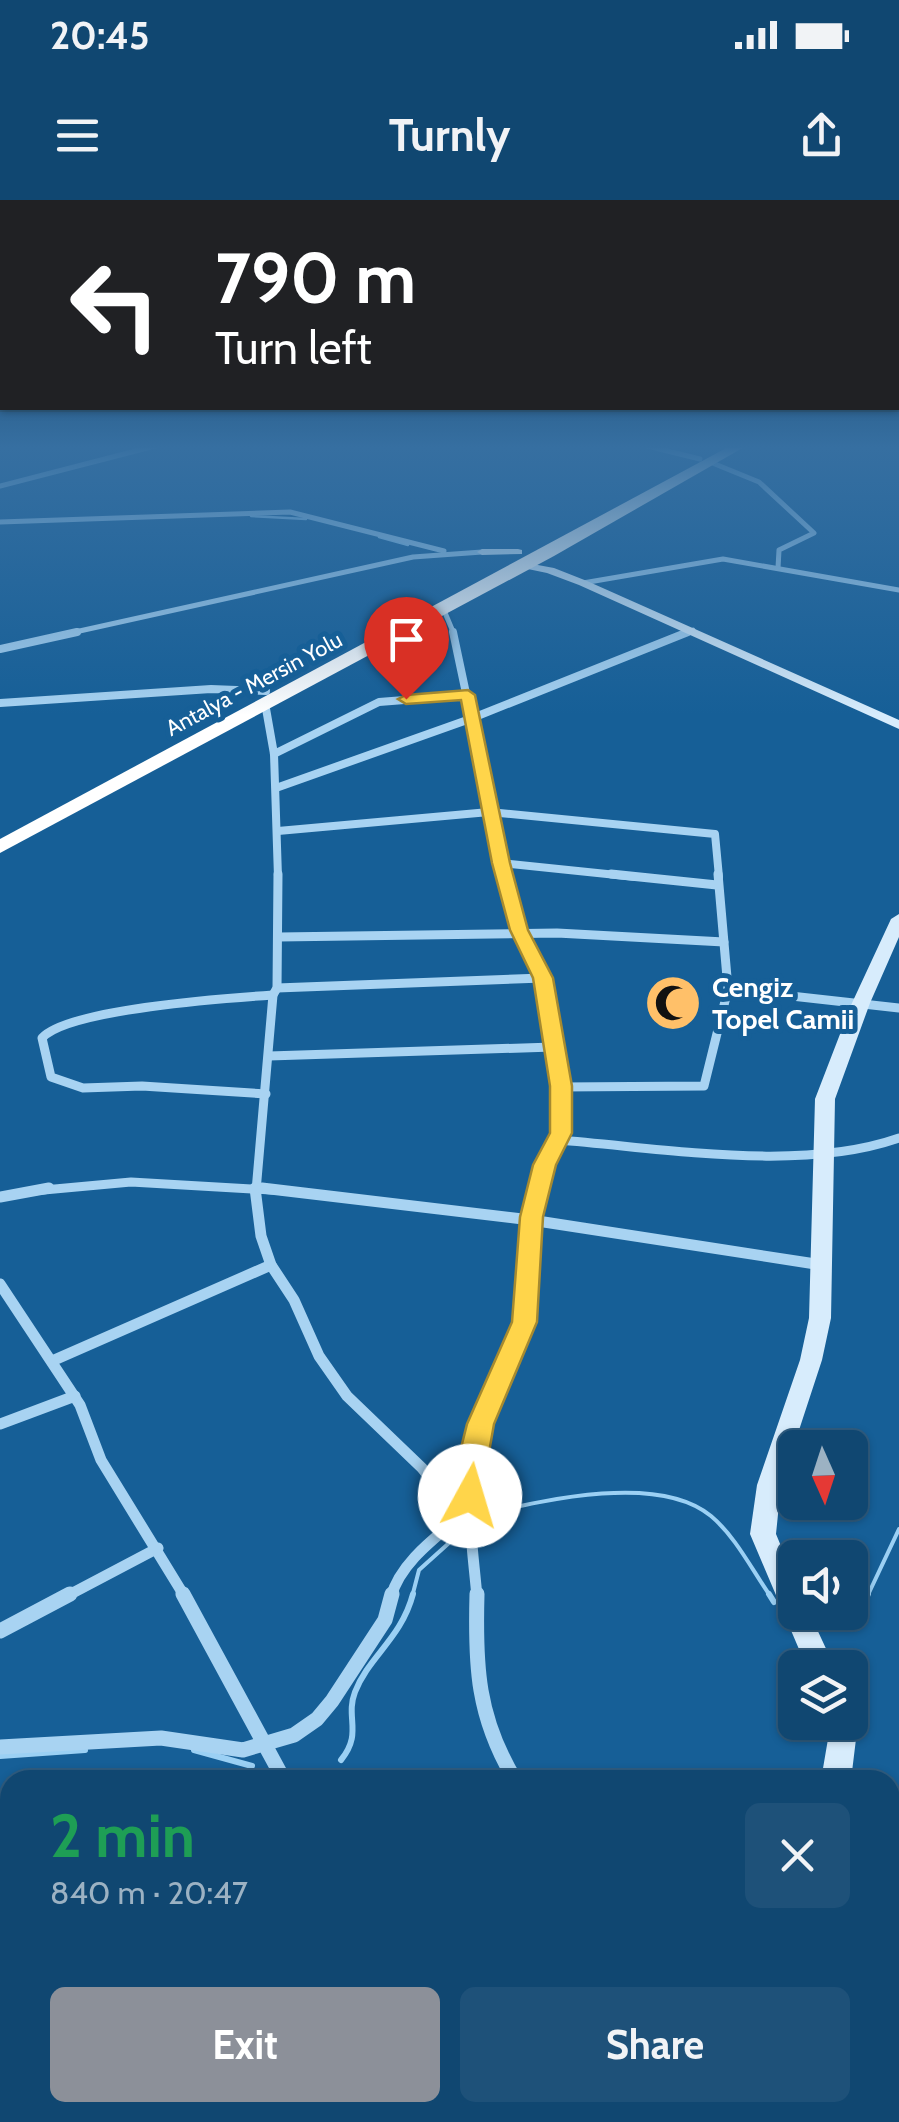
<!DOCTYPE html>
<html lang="en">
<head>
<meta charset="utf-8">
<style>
  body { margin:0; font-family:Cabin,sans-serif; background:#1e5179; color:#f1f3f6; height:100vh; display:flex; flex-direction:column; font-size:38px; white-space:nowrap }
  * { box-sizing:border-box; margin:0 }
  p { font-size:32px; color:#9cb2c3 }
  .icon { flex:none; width:55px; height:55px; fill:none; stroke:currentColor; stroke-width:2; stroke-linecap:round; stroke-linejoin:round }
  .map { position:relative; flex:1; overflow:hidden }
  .sheet { position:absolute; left:0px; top:1570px; width:900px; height:352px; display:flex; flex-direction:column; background:#104771; border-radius:30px 30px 0 0; box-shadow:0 2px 8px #0004,0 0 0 2px #305f84 }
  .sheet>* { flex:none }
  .hud { position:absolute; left:0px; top:0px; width:900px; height:210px; box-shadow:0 2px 8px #0004,0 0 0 2px #305f84; background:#202124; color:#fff; overflow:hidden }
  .needle { width:65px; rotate:177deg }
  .buttons { position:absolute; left:778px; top:1230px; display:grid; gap:20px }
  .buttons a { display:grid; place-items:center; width:90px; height:90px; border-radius:15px; background:#104771; box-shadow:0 2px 8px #0004,0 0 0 2px #305f84; font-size:50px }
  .pin { position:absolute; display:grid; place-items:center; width:85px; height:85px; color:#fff; margin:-102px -42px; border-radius:50% 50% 50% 0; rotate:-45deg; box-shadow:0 0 10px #0007 }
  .pin .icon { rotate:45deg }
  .me { position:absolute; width:110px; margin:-55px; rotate:6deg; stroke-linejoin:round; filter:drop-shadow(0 0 8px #0008) }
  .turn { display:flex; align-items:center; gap:35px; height:210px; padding:0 50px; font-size:45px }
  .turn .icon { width:130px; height:130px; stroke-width:2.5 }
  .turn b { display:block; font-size:70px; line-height:85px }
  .round { display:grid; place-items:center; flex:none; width:105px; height:105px; border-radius:15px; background:#1e5179 }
  .headline { display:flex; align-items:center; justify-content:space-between; height:170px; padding:0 50px }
  h1 { font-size:60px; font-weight:800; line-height:75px; color:#1e9e55 }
  .cta { display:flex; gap:20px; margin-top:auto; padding:20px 50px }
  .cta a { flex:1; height:115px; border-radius:15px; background:#8c9099; color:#fff; font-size:40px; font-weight:800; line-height:115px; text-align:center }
  .cta a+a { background:#1e5179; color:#f1f3f6 }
  .status { display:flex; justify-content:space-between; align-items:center; height:70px; padding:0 50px; background:#104771; direction:ltr }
  .status svg { height:28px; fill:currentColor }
  header { display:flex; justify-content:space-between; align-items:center; height:130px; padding:0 50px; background:#104771; font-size:45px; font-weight:800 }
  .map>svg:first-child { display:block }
</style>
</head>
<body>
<div class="status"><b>20:45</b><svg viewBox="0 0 49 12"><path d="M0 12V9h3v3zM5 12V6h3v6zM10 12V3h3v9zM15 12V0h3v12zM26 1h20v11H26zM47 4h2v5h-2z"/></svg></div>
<header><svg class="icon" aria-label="menu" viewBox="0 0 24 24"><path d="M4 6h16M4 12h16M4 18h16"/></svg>Turnly<svg class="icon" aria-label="share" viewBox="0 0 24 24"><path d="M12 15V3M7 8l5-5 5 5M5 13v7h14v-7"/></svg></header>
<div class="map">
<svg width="899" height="1922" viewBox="0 0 899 1922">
  <rect width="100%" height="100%" fill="#165f97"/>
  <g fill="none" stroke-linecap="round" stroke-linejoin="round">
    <g stroke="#9bd0f4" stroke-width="2.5">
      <polyline points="251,316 306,319"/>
      <polyline points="379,337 408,345"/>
    </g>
    <g stroke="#9bd0f4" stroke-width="4">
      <path d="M 485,1314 C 545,1300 659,1273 711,1316 C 736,1337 752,1370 771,1397"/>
      <polyline points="412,1397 419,1370 449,1343"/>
      <polyline points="867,1397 899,1329"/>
    </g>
    <g stroke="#9bd0f4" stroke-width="6">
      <polyline points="769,1394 774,1402"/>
      <polyline points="839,1424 860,1411 868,1394"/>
      <polyline points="194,1550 252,1566"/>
      <polyline points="0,1556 85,1550"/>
      <path d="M 341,1560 C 363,1533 345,1518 355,1492 C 369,1456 401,1439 413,1394"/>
    </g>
    <g stroke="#a8d3f2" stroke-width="5">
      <polyline points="647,246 700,259"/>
      <polyline points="710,262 759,282 814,333 779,350 778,368"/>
      <polyline points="0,286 155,246"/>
      <polyline points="0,322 290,312 444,351"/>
      <polyline points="583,383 723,359 899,390"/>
      <polyline points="443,408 454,434"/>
      <polyline points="66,434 413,357 482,352"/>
      <polyline points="682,434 693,430"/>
    </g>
    <g stroke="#a8d3f2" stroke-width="8">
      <polyline points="453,432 505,677"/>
      <polyline points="0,449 77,432"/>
      <polyline points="0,503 211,489 266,491"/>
      <polyline points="265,503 274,554 278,677"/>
      <polyline points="274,554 379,502 468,495"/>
      <polyline points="276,588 470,519 688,432"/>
      <polyline points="278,631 489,612 715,634 719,677"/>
      <polyline points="501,663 636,677"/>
    </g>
    <g stroke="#a8d3f2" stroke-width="9">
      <polyline points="505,674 519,730 543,778 561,887 561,933 545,965 539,991"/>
      <polyline points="611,674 717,685"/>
      <polyline points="279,737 557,733 724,742"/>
      <polyline points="277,788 543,778"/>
      <polyline points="728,789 899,808"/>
      <polyline points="269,856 553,847"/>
      <polyline points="561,887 704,886 728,789 718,674"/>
      <path d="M 266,894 L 142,886 L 83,888 L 51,877 L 42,838 C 68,809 228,798 273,795"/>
      <path d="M 558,940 C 664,948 799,973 899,938"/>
      <polyline points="33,991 131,982 288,991"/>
      <polyline points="256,991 273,795 277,788 278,674"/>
    </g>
    <g stroke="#a8d3f2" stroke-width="11">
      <polyline points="255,988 261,1036 271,1065 294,1100 319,1156 347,1196 422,1268 469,1327"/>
      <polyline points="262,988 531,1020 822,1065"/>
      <polyline points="0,997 49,988"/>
      <polyline points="0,1084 80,1205 101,1260 185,1397"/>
      <polyline points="52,1161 271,1065"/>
      <polyline points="0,1224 75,1196"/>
      <polyline points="65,1397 158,1348"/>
      <path d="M 391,1397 C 400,1363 435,1338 461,1316"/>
      <path d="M 477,1397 C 472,1339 461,1279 480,1223 C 491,1189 513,1158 523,1124 C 535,1087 528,1032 539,988"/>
    </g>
    <g stroke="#a8d3f2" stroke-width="15">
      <polyline points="183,1394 284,1580"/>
      <path d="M 477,1394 C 475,1466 477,1517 515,1580"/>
      <polyline points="0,1431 70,1394"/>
      <polyline points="0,1547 161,1538 243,1550 294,1535 317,1519 332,1501 385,1420 392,1394"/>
      <polyline points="0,1729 10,1733"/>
      <polyline points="164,1912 171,1922"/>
      <polyline points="777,1912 779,1922"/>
    </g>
    <g fill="#d7ecfc" fill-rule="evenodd">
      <polygon points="518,349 522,350 522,354 482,355 477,352 482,349"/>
      <polygon points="527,363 554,368 587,381 899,520 899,529 579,385 547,373 523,368 523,364"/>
      <polygon points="899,714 899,737 870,803 835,899 831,1118 822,1160 781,1285 776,1334 795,1380 795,1412 809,1412 835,1468 807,1468 750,1334 757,1285 800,1160 809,1118 815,899 852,803 891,719"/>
      <polygon points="850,1515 856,1539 851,1580 821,1580 828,1539 825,1522 850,1522"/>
      <polygon points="899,1709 899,1739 890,1742 890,1712"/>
      <polygon points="890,1753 899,1757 899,1814 890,1810"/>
      <polygon points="356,1912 407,1912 403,1922 352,1922"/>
    </g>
    <polygon fill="#fff" fill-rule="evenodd" points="730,246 746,246 554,356 0,653 0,639"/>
  </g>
  <linearGradient id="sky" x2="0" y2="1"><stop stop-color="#0c3453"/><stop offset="0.48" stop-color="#366fa1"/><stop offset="1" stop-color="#366fa1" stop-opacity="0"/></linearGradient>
  <rect width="899" height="515" fill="url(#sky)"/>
  <polygon fill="#ffd54a" stroke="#a68a30" stroke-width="2.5" points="468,490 475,495 510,663 528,730 553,778 572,886 572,933 556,965 543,1017 537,1122 494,1224 480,1303 470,1307 460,1303 456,1296 457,1264 467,1224 512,1122 520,1017 533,965 550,933 550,886 533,778 510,730 492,663 461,500 406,504 398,499 406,495"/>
  <defs>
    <g id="mosque-disc" transform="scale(2.875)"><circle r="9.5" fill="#ffc069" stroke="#165f97"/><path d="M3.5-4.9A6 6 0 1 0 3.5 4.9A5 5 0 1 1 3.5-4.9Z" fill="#111"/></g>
  </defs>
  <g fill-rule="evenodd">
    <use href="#mosque-disc" x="673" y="803"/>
  </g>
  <g text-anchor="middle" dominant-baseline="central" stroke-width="10" stroke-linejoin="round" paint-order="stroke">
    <g font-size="22" fill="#fff" stroke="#165f97">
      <text transform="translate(254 484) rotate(-28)">Antalya - Mersin Yolu</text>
    </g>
    <g font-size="28" font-weight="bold" fill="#fff" stroke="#165f97" text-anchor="start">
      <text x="712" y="787">Cengiz<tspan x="712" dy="32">Topel Camii</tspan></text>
    </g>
  </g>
</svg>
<div class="buttons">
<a><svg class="needle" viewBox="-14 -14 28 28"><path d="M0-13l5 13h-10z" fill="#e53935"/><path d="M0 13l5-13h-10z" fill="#9cb2c3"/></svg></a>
<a><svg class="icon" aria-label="sound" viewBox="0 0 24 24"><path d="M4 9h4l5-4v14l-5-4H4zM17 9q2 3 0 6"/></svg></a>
<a><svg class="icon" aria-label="layers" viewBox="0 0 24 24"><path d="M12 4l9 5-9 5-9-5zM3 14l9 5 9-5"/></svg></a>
</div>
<div class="pin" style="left:406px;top:499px;background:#d93025"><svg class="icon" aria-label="arrive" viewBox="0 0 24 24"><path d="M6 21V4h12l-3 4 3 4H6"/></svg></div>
<svg class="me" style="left:470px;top:1296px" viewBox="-20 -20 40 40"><circle r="19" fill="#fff"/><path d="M0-13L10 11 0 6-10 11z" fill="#ffd54a"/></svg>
<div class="hud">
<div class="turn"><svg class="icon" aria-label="left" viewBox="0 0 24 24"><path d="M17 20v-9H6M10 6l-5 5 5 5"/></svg><div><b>790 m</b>Turn left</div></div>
</div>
<section class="sheet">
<div class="headline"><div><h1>2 min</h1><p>840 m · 20:47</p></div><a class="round"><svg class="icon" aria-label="close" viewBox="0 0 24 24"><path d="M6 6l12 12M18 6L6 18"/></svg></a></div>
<div class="cta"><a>Exit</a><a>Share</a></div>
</section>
</div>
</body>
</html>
